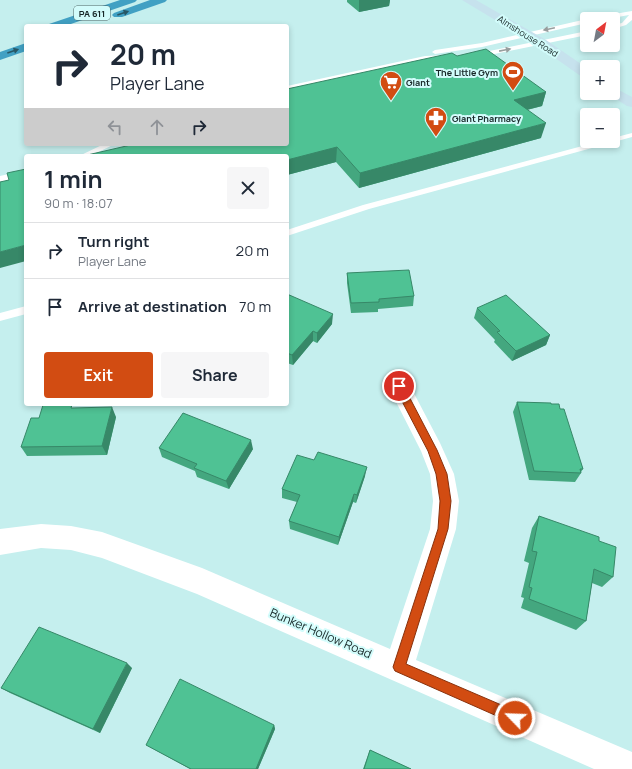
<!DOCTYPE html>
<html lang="en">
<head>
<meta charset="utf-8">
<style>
  body { margin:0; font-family:Manrope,sans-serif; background:#f6f6f7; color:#1f2937; height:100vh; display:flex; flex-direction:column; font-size:15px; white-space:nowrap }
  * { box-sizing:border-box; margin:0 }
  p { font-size:13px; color:#747a83 }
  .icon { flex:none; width:22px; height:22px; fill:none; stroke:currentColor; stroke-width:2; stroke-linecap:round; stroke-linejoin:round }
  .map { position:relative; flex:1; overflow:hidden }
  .drawer { position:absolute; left:24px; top:154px; width:265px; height:252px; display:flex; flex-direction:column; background:#fff; border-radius:4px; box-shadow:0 2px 6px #0003 }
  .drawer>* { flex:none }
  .top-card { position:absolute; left:24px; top:24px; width:265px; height:122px; border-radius:4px; box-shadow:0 2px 6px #0003; background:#fff; color:#1f2937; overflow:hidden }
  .needle { width:26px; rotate:32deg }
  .fabs { position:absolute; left:580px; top:12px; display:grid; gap:8px }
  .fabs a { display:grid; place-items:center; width:40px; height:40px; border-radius:4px; background:#fff; box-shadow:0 2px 6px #0003; font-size:20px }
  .pin { position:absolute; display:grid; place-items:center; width:34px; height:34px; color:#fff; margin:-17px; border:2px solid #fff; border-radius:50%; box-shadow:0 1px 4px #0007 }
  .me { position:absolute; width:44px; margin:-22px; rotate:294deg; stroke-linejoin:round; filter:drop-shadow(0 0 3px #0008) }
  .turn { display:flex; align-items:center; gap:14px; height:84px; padding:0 20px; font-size:18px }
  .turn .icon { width:52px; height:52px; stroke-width:2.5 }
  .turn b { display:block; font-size:28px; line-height:34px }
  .lanes { display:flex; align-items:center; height:38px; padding:0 20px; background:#0003; justify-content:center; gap:20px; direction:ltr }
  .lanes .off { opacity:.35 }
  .round { display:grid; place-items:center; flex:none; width:42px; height:42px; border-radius:4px; background:#f6f6f7 }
  .headline { display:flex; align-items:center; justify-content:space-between; height:68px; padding:0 20px }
  h1 { font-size:24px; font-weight:700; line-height:30px }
  .cta { display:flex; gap:8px; margin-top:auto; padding:8px 20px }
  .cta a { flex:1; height:46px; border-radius:4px; background:#d24c12; color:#fff; font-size:16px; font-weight:700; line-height:46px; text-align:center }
  .cta a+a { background:#f6f6f7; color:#1f2937 }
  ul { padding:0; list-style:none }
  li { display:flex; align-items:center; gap:12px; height:56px; padding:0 20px; border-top:1px solid #e0e1e3 }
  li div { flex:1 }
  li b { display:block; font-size:15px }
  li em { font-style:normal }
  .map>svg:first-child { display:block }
</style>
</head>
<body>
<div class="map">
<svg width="632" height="769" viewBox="0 0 632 769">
  <rect width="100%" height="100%" fill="#c5efee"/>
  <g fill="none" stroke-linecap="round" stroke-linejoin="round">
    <g fill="#fff" fill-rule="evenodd">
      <polygon points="632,11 632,20 626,25 613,29 613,25 622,23 629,15 607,19 593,19 596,17"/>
      <polygon points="587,19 587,23 482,47 435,54 432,52 435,50 482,43"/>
      <polygon points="587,31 587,35 475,58 472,56 475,54"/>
      <polygon points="448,55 450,56 450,58 425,60 287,90 287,86 425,56"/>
      <polygon points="632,133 632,137 369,209 287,236 287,230 363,205 601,141 613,141 613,138"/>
      <polygon points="104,144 115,144 90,156 79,156"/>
      <polygon points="26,170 26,176 0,182 0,176"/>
      <polygon points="26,306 26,314 0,321 0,313"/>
    </g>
    <polygon fill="#fff" fill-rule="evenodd" points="399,377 407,380 440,443 454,474 459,501 456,529 416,660 632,752 632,769 594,769 197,594 102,558 71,550 41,548 0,555 0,529 41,524 71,526 102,532 202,568 390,649 430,529 433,501 430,474 421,451 388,386 391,380"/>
    <g fill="#c6e2ed" fill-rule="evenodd">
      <polygon points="462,0 476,0 546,40 587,68 587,78 582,77 538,46"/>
      <polygon points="613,87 632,97 632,107 627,106 608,94 613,93"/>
    </g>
    <g fill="#41a0c3" fill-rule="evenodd">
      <polygon points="120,0 137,0 135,2 65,26 47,26 49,24"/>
      <polygon points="150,0 167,0 165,2 122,17 114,17 112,15 114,13"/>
      <polygon points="26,43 26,51 0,60 0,52"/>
    </g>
  </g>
  <g fill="#44a77f">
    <polygon points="347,0 390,0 389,6 359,12 347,2"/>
    <polygon points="457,56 546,92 542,106 527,110 541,138 359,188 336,162 287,175 287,89"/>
    <polygon points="347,273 414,296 413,306 378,309 378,312 351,313 347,283"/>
    <polygon points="287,294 332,324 317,343 313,341 293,365 287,363"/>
    <polygon points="477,308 550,335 546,345 512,361 494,342 495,340 474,318"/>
    <polygon points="517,402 551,404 560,409 583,469 581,472 581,473 575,482 529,480 513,412"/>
    <polygon points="73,408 116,417 107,455 27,456 21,447 39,418"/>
    <polygon points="159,448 253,449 229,489 197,477 195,471 162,457"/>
    <polygon points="365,476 356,503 353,502 338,545 290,529 289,521 297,502 282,498 282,489"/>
    <polygon points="539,516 599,541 613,577 602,587 592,583 586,621 576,630 521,608 524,598 521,597 529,563 524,561 532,528"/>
    <polygon points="132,668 100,733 10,693 1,688"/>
    <polygon points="274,725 275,729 258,769 190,769 146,745"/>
    <polygon points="370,750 411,769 363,769"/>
  </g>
  <g fill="#378868">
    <polygon points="359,0 390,0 389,6 359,12"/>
    <polygon points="546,92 542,106 510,114 514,100"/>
    <polygon points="546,123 541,138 359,188 360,173"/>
    <polygon points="337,147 336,162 287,175 287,160"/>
    <polygon points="26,245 26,261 0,268 0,252"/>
    <polygon points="333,314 332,324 317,343 317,333"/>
    <polygon points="313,331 313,341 293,365 292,355"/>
    <polygon points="550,335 546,345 512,361 516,351"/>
    <polygon points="112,407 116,417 107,455 102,446"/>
    <polygon points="251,440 253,449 229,489 226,481"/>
    <polygon points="367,467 365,476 356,503 357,495"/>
    <polygon points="354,494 353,502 338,545 339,537"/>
    <polygon points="127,663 132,668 100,733 93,729"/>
    <polygon points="274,725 275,729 258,769 256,769"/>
  </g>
  <g fill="#4fc294" stroke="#378868">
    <polygon points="486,49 546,92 514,100 546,123 360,173 337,147 287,160 287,156 83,156 135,144 287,144 287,96 289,96 287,94 287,89 452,53 457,56"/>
    <polygon points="26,169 26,245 0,252 0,182 9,180 7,173"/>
    <polygon points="409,270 414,296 379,299 379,302 351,303 347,273"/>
    <polygon points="287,294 333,314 317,333 313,331 292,355 287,353"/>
    <polygon points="506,295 550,335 516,351 497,332 500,331 477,308"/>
    <polygon points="517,402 551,403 551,404 559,404 560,409 564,409 583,469 580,469 581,473 534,471"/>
    <polygon points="43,405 72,405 71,408 112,407 102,446 21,447 31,418 39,418"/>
    <polygon points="183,413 251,440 226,481 194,468 197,464 159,448"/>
    <polygon points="318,452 367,467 357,495 354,494 339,537 289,521 300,495 282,489 297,455 314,460"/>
    <polygon points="539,516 599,537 599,541 616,547 613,577 594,569 586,621 529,599 532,588 529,587 537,552 532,551"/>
    <polygon points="39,627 127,663 93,729 1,688"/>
    <polygon points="180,679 274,725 256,769 191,769 146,745"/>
    <polygon points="370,750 411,769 364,769"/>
  </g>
  <defs><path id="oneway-solid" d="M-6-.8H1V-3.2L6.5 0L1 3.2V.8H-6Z"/></defs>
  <g fill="#285765">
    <use href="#oneway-solid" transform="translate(123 13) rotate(-19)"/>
    <use href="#oneway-solid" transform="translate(13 51) rotate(-19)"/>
  </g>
  <g fill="#979e9e">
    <use href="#oneway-solid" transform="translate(549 29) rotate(168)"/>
    <use href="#oneway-solid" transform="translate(505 50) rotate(-11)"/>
  </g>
  <polygon fill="#d24c12" stroke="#88310c" points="399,382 402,383 437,450 447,474 451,501 448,529 406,664 520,713 522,718 520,723 515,724 395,671 393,667 438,529 440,501 436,474 428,451 394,386"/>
  <defs>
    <g id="stadium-pin" transform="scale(1.15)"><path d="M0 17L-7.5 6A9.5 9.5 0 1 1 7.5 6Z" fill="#d24c12" stroke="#d2fcfb"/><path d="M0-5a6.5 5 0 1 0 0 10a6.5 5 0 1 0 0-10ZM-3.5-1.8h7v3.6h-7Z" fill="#fff"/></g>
    <g id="supermarket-pin" transform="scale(1.15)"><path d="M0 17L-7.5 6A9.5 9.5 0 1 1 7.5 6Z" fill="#d24c12" stroke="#d2fcfb"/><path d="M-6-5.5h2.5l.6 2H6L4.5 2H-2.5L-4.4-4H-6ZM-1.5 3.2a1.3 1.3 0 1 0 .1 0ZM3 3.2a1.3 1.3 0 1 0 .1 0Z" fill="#fff"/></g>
    <g id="pharmacy-pin" transform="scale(1.15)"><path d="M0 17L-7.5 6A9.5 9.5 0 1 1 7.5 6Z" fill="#d24c12" stroke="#d2fcfb"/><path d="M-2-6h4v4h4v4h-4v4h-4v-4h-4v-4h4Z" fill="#fff"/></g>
  </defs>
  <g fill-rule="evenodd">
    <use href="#stadium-pin" x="513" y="72"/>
    <use href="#supermarket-pin" x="391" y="82"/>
    <use href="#pharmacy-pin" x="436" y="118"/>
  </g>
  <g text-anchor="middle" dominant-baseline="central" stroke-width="4" stroke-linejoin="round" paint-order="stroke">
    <rect fill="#d2fcfb" stroke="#4f6767" stroke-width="1" x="74" y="6" width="36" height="14" rx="3"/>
    <g font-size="9" font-weight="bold" fill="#172727">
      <text x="92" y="13">PA 611</text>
    </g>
    <g font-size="9" fill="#172727" stroke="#d2fcfb">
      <text transform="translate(528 36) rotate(32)">Almshouse Road</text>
    </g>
    <g font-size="9" font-weight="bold" fill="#172727" stroke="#d2fcfb" text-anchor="start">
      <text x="498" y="72" text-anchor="end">The Little Gym</text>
      <text x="406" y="82">Giant</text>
      <text x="452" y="118">Giant Pharmacy</text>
    </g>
    <g font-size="12" fill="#172727" stroke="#d2fcfb">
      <text transform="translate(321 633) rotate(23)">Bunker Hollow Road</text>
    </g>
  </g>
</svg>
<div class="fabs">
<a><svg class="needle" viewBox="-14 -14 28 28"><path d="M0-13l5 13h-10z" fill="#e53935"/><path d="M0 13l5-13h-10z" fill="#747a83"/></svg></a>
<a>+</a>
<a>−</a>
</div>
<div class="pin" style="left:399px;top:386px;background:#d93025"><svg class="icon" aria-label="arrive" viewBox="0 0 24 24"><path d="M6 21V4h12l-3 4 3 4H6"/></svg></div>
<svg class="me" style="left:515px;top:718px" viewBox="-20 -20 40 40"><circle r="17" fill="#d24c12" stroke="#fff" stroke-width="3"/><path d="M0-11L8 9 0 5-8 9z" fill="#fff"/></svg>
<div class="top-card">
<div class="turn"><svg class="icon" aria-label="right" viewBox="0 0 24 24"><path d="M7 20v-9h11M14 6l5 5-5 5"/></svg><div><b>20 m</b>Player Lane</div></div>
<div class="lanes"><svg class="icon off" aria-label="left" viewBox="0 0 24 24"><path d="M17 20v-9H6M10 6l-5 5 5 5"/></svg><svg class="icon off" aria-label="ahead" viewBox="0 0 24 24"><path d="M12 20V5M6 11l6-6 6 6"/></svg><svg class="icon" aria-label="right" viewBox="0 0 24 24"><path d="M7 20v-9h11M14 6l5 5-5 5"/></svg></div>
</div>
<section class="drawer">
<div class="headline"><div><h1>1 min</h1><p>90 m · 18:07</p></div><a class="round"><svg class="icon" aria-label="close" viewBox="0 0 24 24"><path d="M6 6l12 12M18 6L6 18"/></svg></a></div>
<ul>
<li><svg class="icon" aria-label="right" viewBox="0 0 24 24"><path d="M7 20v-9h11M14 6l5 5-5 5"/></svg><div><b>Turn right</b><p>Player Lane</p></div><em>20 m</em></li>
<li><svg class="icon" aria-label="arrive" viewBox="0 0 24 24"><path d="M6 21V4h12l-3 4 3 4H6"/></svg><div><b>Arrive at destination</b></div><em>70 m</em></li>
</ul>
<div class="cta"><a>Exit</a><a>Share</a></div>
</section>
</div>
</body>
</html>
